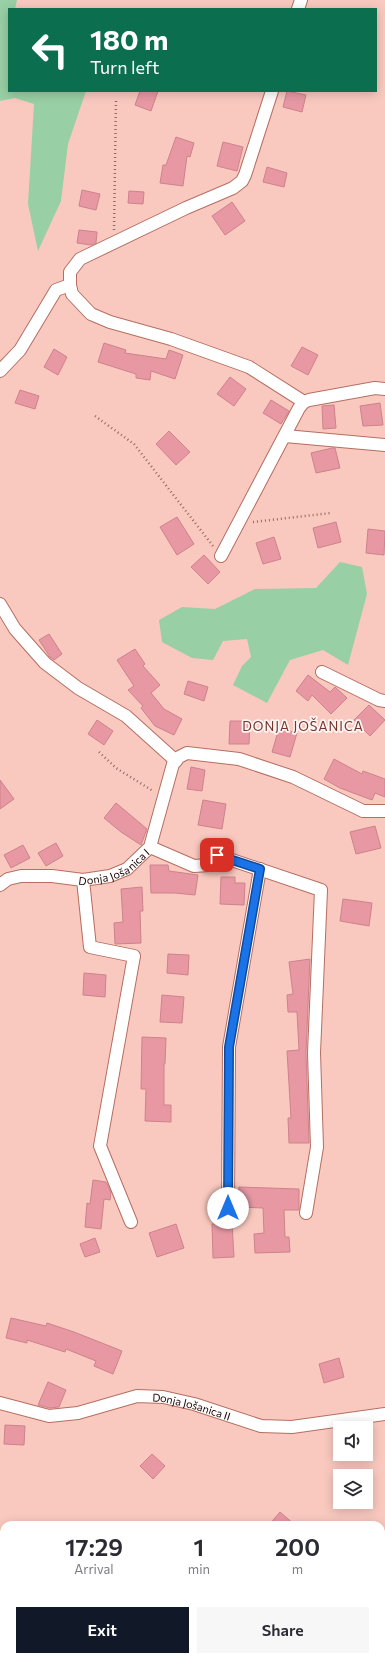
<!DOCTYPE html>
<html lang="en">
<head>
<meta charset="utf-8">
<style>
  body { margin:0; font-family:Commissioner,sans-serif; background:#f7f7f7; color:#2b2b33; height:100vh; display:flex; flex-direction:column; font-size:15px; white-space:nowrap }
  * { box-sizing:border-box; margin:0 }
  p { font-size:13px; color:#7c7c81 }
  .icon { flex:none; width:22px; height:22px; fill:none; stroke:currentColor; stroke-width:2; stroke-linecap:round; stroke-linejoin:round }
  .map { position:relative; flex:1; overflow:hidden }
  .details { position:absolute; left:0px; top:1521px; width:385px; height:140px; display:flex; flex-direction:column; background:#fff; border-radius:12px 12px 0 0; box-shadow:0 2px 10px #0003 }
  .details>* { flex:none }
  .top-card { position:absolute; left:8px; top:8px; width:369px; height:84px; border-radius:0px; box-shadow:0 2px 10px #0003; background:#0b6e4f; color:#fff; overflow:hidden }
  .controls { position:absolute; left:333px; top:1421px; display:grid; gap:8px }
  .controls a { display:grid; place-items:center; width:40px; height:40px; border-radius:0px; background:#fff; box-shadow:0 2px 10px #0003; font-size:20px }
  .pin { position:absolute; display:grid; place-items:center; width:34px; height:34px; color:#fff; margin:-17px; border-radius:8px; box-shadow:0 2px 6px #0006 }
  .me { position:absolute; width:44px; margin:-22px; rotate:0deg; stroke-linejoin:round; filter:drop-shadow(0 0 3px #0008) }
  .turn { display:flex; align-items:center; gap:14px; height:84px; padding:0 16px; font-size:18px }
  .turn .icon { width:52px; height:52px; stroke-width:2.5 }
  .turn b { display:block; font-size:28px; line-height:34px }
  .eta { display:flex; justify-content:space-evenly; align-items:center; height:68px; text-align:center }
  .eta b { font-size:24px; font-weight:600; line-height:28px }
  .action { display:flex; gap:8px; margin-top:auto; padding:8px 16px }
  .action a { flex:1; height:46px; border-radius:0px; background:#111827; color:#fff; font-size:16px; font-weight:600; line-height:46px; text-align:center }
  .action a+a { background:#f7f7f7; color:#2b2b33 }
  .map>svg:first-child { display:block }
</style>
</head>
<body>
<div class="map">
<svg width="385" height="1661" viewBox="0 0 385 1661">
  <rect width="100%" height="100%" fill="#f9c9bf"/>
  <g fill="#99cfa4">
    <polygon points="0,0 17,0 15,9 9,9 9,91 86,91 68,144 61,201 38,251 28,204 34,104 15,98 0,101"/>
    <polygon points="340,562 362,567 367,594 348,665 323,650 290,660 267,703 233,685 242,666 251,657 247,639 223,641 213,660 192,658 162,642 159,620 182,607 215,609 255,589 316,588"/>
  </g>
  <g fill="#e798a3" stroke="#ce828c">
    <polygon points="140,91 158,91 151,111 135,105"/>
    <polygon points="287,91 306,95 302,112 283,107"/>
    <polygon points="176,137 194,143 190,157 187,156 183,186 160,183 163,165 166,165"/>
    <polygon points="223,142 243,147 237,171 217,166"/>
    <polygon points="267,167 287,173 284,187 263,182"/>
    <polygon points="82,190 100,194 96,210 79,206"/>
    <polygon points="129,191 144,192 143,204 128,203"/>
    <polygon points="232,202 245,221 225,235 212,216"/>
    <polygon points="79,230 97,232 96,243 91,245 77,243"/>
    <polygon points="104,343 126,350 125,353 166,359 169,350 183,355 175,379 151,371 150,380 136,378 136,374 98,362"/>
    <polygon points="302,347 318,355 308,375 291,366"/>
    <polygon points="54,349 67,357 58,375 44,367"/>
    <polygon points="230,377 246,389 234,406 217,394"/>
    <polygon points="20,390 39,396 35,409 15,403"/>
    <polygon points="271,400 289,411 281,424 263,413"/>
    <polygon points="380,403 383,425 363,426 360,406"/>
    <polygon points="334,405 336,428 323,429 322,406"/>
    <polygon points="169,431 190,452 176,465 156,444"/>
    <polygon points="332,448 335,448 340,468 316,473 311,453"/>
    <polygon points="177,517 194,544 177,555 160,527"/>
    <polygon points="336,522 341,542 318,548 313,528"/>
    <polygon points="368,529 385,531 384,555 366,553"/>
    <polygon points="274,537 281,559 263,564 256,543"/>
    <polygon points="204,555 220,572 208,584 191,567"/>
    <polygon points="49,634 62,654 54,660 50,657 39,640"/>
    <polygon points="135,649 145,664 143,666 160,685 151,693 164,709 182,719 174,735 155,726 141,708 143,706 128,690 134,686 117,660"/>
    <polygon points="308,675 330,692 335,687 347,698 331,714 312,695 308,701 296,691"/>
    <polygon points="188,681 208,687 204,701 184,694"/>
    <polygon points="369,705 385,720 370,736 354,720"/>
    <polygon points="97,720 113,731 104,745 88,734"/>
    <polygon points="230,721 250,721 249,744 229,744"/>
    <polygon points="279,728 297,733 290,757 272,752"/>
    <polygon points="334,759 362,774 363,771 385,779 385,797 375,793 372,800 340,788 324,779"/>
    <polygon points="191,767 205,770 202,791 187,789"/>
    <polygon points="0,780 14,799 0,809"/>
    <polygon points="203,800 226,804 222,829 198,825"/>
    <polygon points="116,803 147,829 141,845 121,832 104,818"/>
    <polygon points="375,826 381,848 356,854 350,832"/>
    <polygon points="56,843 63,856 46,866 38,853"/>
    <polygon points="23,845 30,858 11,868 4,855"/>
    <polygon points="150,865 168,865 169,871 198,875 195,895 175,893 151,893"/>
    <polygon points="221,877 235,877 235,883 245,883 244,905 220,904"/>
    <polygon points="142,887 143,911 140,911 141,943 115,944 114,923 123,922 121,889"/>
    <polygon points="343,899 372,903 369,926 340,921"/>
    <polygon points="168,954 189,955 188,975 167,973"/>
    <polygon points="310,959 306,1053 309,1143 289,1143 288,1118 291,1118 287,1051 299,1050 297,1012 288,1012 287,995 293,994 289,962"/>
    <polygon points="84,973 106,975 105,997 83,995"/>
    <polygon points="162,995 184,997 182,1023 160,1022"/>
    <polygon points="142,1037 166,1038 165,1064 164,1064 164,1105 171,1105 171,1122 145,1121 146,1089 141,1089"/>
    <polygon points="93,1180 106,1182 111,1192 110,1200 104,1199 101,1229 85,1227 87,1203 90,1204"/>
    <polygon points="239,1187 299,1189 299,1210 284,1210 285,1237 289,1237 290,1252 255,1253 254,1234 264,1233 263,1208 238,1207"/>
    <polygon points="232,1223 234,1257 213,1258 212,1224"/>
    <polygon points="176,1224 184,1248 157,1257 149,1233"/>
    <polygon points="95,1238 100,1252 85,1257 80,1244"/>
    <polygon points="11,1318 46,1326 47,1323 74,1332 122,1351 113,1374 94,1366 96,1361 66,1349 65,1352 27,1340 27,1343 6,1338"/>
    <polygon points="339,1358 344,1377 324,1383 319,1364"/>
    <polygon points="48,1382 66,1390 59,1407 50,1408 38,1405"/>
    <polygon points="5,1425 25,1426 24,1445 4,1444"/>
    <polygon points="152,1454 165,1466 153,1479 140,1466"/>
    <polygon points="280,1512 295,1525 269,1525"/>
  </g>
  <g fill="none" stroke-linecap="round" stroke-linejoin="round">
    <g stroke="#b66e61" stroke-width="14">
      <g id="street">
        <polyline points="298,9 301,0"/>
        <polyline points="272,91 245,175 242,181 233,188 186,208 80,259 70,272 70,285 72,294 91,314 110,322 171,339 249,367 304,402"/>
        <polyline points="0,371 20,350 56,290 70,285"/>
        <polyline points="285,436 385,445"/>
        <polyline points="221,556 299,408 304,402 309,400 375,388 385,389"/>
        <polyline points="0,604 15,629 45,663 78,688 126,716 176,761"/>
        <polyline points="322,672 379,700 385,701"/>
        <polyline points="150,847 194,866 209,865 217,855 321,890 314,1053 317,1147 306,1213"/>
        <polyline points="83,880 90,947 134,956 100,1146 131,1222"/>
        <path id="s1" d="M 0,885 L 8,879 L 21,876 L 52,876 L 83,880 L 110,876 L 127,869 L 150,847 L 173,764 L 179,757 L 187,753 L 239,759 L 293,777 L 363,811 L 385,811"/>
        <polyline points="228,1208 229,1047 260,869"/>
        <path id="s2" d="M 0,1403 L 49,1416 L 78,1413 L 137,1396 L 163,1397 L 194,1404 L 261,1426 L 292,1427 L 385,1414"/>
      </g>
    </g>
    <g stroke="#906a63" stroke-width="2.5" stroke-dasharray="1 3" stroke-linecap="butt">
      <polyline points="114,230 116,98"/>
      <polyline points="95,416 134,444 213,546"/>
      <polyline points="253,522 331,513"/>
      <polyline points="99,752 116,768 153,791"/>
    </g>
    <use href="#street" stroke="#fff" stroke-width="12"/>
  </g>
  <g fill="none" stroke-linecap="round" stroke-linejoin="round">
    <g stroke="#114b97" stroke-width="10">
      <polyline id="route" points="217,855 260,869 229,1047 228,1208"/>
    </g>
    <use href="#route" stroke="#1a73e8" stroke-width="7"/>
  </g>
  <g text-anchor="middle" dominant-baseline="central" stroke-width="3.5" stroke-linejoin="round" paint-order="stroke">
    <g font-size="11" fill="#220704" stroke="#fdf4f3">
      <text stroke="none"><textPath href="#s1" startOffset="120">Donja Jošanica I</textPath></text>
      <text stroke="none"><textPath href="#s2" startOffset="197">Donja Jošanica II</textPath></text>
    </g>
    <g font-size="13" letter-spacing="1" fill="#753329" stroke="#fdf4f3">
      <text x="303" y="726">DONJA JOŠANICA</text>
    </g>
  </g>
</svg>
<div class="controls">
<a><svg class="icon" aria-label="sound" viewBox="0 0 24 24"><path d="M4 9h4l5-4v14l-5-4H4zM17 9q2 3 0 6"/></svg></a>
<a><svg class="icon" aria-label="layers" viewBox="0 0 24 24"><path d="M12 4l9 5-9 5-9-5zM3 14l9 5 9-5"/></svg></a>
</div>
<div class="pin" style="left:217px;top:855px;background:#d93025"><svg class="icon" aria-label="arrive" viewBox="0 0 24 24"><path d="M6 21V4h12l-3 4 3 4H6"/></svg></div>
<svg class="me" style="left:228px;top:1208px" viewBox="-20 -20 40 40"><circle r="19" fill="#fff"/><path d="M0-13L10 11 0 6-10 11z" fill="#1a73e8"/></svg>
<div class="top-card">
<div class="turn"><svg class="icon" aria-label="left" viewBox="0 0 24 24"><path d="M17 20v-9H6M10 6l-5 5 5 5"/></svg><div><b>180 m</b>Turn left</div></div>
</div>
<section class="details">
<div class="eta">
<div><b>17:29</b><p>Arrival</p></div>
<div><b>1</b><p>min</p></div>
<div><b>200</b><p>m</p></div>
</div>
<div class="action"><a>Exit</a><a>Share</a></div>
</section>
</div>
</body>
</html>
